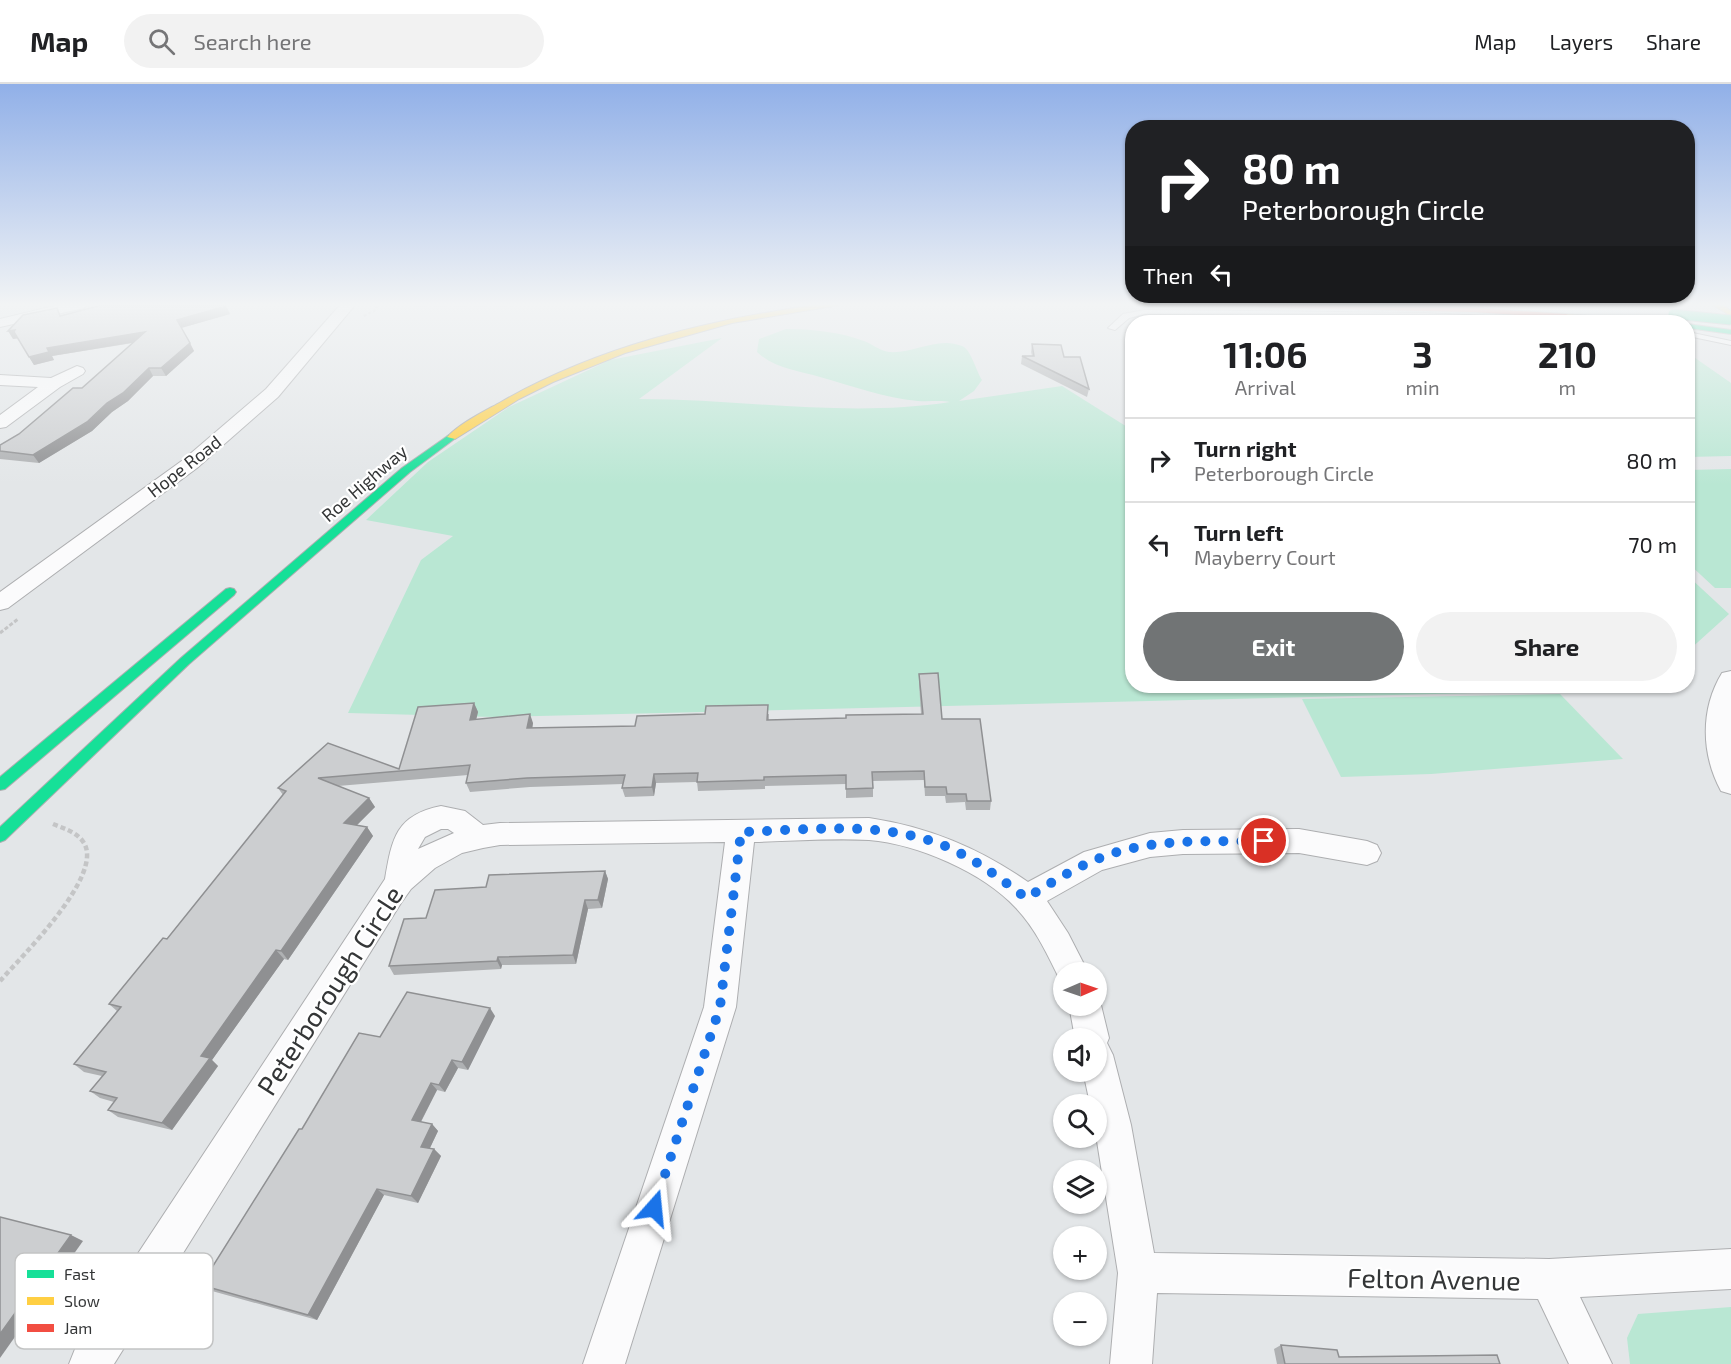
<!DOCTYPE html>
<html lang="en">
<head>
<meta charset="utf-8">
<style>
  body { margin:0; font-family:"Exo 2",sans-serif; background:#f2f2f2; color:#202124; height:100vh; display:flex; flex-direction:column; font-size:22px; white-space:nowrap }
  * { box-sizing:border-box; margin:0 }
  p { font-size:20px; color:#757577 }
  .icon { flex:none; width:33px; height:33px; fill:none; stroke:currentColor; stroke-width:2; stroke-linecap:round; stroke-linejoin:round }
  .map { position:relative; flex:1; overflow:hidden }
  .details { position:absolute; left:1125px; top:231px; width:570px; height:378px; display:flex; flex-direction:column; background:#fff; border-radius:24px; box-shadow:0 2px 4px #0004 }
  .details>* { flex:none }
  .guide { position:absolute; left:1125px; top:36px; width:570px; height:183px; border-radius:24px; box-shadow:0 2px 4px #0004; background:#202124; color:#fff; overflow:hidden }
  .needle { width:39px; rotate:88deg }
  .controls { position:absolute; left:1053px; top:878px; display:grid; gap:12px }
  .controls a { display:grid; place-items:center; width:54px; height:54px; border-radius:50%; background:#fff; box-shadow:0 2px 4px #0004; font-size:30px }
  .pin { position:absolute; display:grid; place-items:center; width:51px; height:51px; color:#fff; margin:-26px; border:3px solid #fff; border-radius:50%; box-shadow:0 2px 6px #0007 }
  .me { position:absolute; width:66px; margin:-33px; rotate:18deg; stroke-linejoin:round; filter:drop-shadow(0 0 4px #0008) }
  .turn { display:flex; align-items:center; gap:21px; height:126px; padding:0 18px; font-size:27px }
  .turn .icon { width:78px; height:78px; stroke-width:2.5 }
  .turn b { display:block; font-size:42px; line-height:51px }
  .then { display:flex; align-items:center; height:57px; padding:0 18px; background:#0003; gap:12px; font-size:22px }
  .eta { display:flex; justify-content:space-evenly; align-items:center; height:102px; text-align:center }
  .eta b { font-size:36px; font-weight:700; line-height:42px }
  .primary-button { display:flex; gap:12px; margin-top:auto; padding:12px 18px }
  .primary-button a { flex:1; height:69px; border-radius:36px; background:#717475; color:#fff; font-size:24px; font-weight:700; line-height:69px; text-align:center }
  .primary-button a+a { background:#f2f2f2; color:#202124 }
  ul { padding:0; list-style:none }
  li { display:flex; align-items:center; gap:18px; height:84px; padding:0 18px; border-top:2px solid #e0e0e0 }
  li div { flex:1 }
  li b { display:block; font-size:22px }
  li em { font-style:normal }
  header { display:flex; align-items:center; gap:36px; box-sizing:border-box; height:84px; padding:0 30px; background:#fff; border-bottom:2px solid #e0e0e0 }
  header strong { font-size:28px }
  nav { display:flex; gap:33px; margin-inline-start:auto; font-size:21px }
  .search { width:420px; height:54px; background:#f2f2f2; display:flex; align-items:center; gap:15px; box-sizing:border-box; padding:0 21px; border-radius:33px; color:#757577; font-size:22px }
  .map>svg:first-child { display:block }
</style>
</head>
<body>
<header>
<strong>Map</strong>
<div class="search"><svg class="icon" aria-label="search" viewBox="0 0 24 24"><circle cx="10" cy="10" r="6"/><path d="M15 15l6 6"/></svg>Search here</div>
<nav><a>Map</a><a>Layers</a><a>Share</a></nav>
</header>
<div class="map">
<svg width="1731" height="1280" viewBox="0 0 1731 1280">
  <rect width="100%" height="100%" fill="#e3e6e8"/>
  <g fill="#b9e7d3">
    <polygon points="1309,235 1312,238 1135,238 1145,236"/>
    <path d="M 786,245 C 812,245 840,248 864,257 C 872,260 880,267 889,268 C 914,270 937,252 962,262 C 971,265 976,287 982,296 L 974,307 L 959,317 L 1062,302 L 1132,346 L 1132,602 L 1647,602 L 1642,605 L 494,633 L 348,629 L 421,476 L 453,452 L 366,436 L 428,378 L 509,323 L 610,276 L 722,254 L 639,315 C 743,315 847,334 950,318 C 940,316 929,318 918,317 C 884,314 853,302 820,293 C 797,286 775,285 757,268 L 759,255 Z"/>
    <polygon points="1688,269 1731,299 1731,372 1688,373"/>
    <polygon points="1731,385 1731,504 1715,504 1688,479 1688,386"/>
    <polygon points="1688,492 1729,530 1688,567"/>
    <polygon points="1560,610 1623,675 1431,690 1341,693 1302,615"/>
    <polygon points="1731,1223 1731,1280 1630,1280 1627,1254 1638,1230"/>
  </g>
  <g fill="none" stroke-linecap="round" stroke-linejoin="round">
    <g stroke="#adaeb0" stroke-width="2">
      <g id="lane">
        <polygon points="1145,226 1425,229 1568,236 1572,238 1530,238 1425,233 1145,230 1129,234 1115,246 1108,244 1123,230"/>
        <polygon points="1688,248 1731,257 1731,261 1688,252"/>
      </g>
    </g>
    <g stroke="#adaeb0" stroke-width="2">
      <g id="street">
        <polygon points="58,221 86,221 84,224 0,243 0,235"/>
        <polygon points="340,221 355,221 278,313 197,384 8,524 0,526 0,508 183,376 266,305"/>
        <polygon points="77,282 83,284 85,287 83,290 60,303 6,343 0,344 0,331 38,303 0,301 0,291 51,294"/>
        <path d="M 1731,587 L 1731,710 L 1721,707 C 1701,670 1700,625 1722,589 Z"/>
        <path d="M 441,722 L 465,727 L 483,741 L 500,739 L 869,734 C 929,743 979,764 1028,798 L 1084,768 L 1150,749 L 1183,746 L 1299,745 L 1367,757 L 1377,761 L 1381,769 L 1377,777 L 1367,781 L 1299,769 L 1183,770 L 1150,773 L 1102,786 L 1047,817 L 1068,849 L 1088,888 L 1064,888 L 1064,899 L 1061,898 C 1048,872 1036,845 1016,824 C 983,788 917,760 869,756 C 831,754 792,757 754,758 L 736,923 L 625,1280 L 583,1280 L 704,923 L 725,758 L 500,761 L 483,764 L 462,769 L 435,784 L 411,805 L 401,819 L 114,1280 L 69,1280 L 75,1265 L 385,795 C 392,754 396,731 441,722 ZM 441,745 L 448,745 L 454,749 L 418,765 L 425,753 Z"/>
        <polygon points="1096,910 1101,921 1109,954 1107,959 1113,971 1131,1041 1154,1169 1549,1175 1731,1165 1731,1205 1580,1213 1612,1280 1569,1280 1538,1215 1157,1209 1152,1280 1110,1280 1118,1189 1096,1051 1096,1020 1090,1020 1083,987 1096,987 1096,954 1075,954 1069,921 1096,921"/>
      </g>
    </g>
    <g stroke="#adaeb0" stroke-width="2">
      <g id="fast">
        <polygon points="1688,240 1731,246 1731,250 1688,244"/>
        <polygon points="449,351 457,353 410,388 189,580 5,756 0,758 0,743 181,574 402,384"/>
        <polygon points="230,504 234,505 236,508 234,511 5,705 0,706 0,693 226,505"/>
      </g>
    </g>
    <g stroke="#adaeb0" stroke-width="2">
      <g id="slow">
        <path d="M 815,221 L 839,221 L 732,239 L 625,269 L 553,298 L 519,315 L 455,355 L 447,353 C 462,338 483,328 501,318 C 597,263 707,236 815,221 Z"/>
        <polygon points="1713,221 1723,221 1731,227 1731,232"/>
        <polygon points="1563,230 1651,236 1655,238 1625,238 1566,234 1563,234"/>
      </g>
    </g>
    <g stroke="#adaeb0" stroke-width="2">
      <polygon id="jam" points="1256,221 1474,224 1566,230 1570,232 1566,234 1474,228 1260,223"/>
    </g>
    <g stroke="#c4c5c6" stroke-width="2" stroke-dasharray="3 2" stroke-linecap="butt">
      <polyline points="409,222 514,222"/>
      <polyline points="364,232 374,227 378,221"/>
    </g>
    <polyline stroke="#c4c5c6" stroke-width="3" stroke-dasharray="4 2" stroke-linecap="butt" points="0,549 18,535"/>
    <path stroke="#c4c5c6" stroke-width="4.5" stroke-dasharray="5 3" stroke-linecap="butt" d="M 0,897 C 21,873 104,792 84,759 C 77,748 65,745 53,740"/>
    <use href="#lane" fill="#fbfbfc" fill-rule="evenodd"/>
    <use href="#street" fill="#fbfbfc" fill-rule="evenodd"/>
    <use href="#fast" fill="#16e098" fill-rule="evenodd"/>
    <use href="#slow" fill="#ffcf43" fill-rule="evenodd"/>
    <use href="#jam" fill="#f24e42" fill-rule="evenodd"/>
    <g stroke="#9aa7a8" stroke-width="11" stroke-linecap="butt">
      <polyline id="fast-bridge" points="1673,230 1731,236"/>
    </g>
    <use href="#fast-bridge" stroke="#16e098" stroke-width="9"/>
  </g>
  <g fill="#afb1b3">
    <polygon points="226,222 230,230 181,244 194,267 166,292 153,292 128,317 112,328 92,347 39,379 0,375 0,361 19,350 82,304 133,259 52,272 54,276 34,281 18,254 13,255 62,231"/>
    <polygon points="1032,260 1064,273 1089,305 1087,313 1021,280 1022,272 1032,272 1031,268"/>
    <polygon points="919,590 942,635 991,717 990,726 966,726 965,718 946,719 945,712 925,712 924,696 873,697 873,713 846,714 846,700 765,702 765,705 698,707 697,698 656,699 654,712 625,713 622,704 623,700 530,703 470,708 466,699 468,691 338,702 369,714 375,723 357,741 367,743 373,752 288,876 284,875 212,976 218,982 172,1046 118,1033 108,1026 114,1018 100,1014 90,1007 102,992 84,988 74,980 117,927 109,920 167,855 283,711 278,704 328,659 399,685 474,619 478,628 476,635 533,639 532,644 635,642 769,630 769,636 846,634 921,630 919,599"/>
    <polygon points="605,787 608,795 602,824 588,825 576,880 502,881 501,885 394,891 389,882 426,834 486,803"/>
    <polygon points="495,932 468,986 458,984 445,1008 437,1006 421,1038 432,1040 438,1047 430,1064 434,1065 441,1072 418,1119 384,1111 317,1236 212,1207 201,1201 302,1045 380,953"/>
    <polygon points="1281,1261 1339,1273 1500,1280 1277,1280 1274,1265"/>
  </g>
  <g fill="#8f9092">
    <polygon points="226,222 230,230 181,244 177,236"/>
    <polygon points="15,246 20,254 13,255 8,247"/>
    <polygon points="145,248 149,256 52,272 54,276 34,281 29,273 47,264"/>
    <polygon points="190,259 194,267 166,292 161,284"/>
    <polygon points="149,284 153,292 128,317 112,328 92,347 39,379 33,371"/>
    <polygon points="474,619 478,628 474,645 470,636"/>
    <polygon points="530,630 533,639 531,653 527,644"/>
    <polygon points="654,690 656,699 654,712 652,703"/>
    <polygon points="369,714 375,723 350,748 344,739"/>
    <polygon points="367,743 373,752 288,876 281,867"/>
    <polygon points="605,787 608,795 602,824 598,816"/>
    <polygon points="585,816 588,825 576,880 573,871"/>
    <polygon points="276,866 284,875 212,976 218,982 172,1046 162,1039 201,972"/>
    <polygon points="498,873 502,881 501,885 497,877"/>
    <polygon points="490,924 495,932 468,986 462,978"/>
    <polygon points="452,976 458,984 445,1008 439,1001"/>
    <polygon points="431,999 437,1006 418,1043 412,1036"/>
    <polygon points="432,1040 438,1047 427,1070 421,1063"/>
    <polygon points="434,1065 441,1072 418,1119 411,1112"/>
    <polygon points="377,1105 384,1111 317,1236 308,1231"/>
    <polygon points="71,1151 83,1157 0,1274 0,1250"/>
  </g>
  <g fill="#ccced0" stroke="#8f9092" stroke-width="1.5">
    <polygon points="102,221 225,221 226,222 177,236 190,259 161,284 149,284 123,309 107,319 87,338 33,371 0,367 0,361 19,350 73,304 82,304 145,248 47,264 49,268 29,273 14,248 15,246 8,247 23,231 57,224 60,232"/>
    <polygon points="1032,260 1061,261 1064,273 1080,273 1089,305 1022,272 1034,272"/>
    <polygon points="938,589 942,635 980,635 991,717 967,717 966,710 947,710 946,703 925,703 924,687 872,688 873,704 846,705 846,691 764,693 764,696 697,698 698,689 654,690 652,703 622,704 625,691 527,694 466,699 470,681 318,694 369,714 344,739 367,743 281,867 276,866 201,972 210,974 162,1039 108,1026 117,1014 90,1007 106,988 74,980 121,923 109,920 163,854 167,855 286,707 278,704 328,659 399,685 418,623 474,619 470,636 530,630 527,644 635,642 637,632 705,630 706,622 768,621 767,636 846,634 846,631 923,630 919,590"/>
    <polygon points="605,787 598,816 585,816 573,871 498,873 497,877 389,882 404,835 426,834 435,806 486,803 489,791"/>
    <polygon points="407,908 490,924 462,978 452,976 439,1001 431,999 412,1036 432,1040 421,1063 434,1065 411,1112 377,1105 308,1231 201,1201 299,1045 302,1045 359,949 380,953"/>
    <polygon points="0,1133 71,1151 0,1250"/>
    <polygon points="1281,1261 1337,1266 1339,1273 1497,1271 1500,1280 1285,1280"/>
  </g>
  <linearGradient id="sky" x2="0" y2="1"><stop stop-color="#91b0e8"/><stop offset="0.55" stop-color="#f2f4f5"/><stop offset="1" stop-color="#f2f4f5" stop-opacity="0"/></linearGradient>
  <rect width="1731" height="401" fill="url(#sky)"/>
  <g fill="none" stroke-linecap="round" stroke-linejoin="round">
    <path stroke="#1a73e8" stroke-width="10" stroke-dasharray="0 18" d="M 654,1124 L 720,923 L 741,748 C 809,746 881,736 945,762 C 975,775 1000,794 1026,814 C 1048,801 1071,786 1095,776 C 1148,753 1208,758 1264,757"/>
  </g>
  <g text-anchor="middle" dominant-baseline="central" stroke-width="4.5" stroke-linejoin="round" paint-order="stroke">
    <g font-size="18" fill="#343637" stroke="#fff">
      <text transform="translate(184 382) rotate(-38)">Hope Road</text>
      <text transform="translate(364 399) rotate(-41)">Roe Highway</text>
    </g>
    <g font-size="27" fill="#343637" stroke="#fff">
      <text transform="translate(329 906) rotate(-57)">Peterborough Circle</text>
      <text transform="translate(1434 1194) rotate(1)">Felton Avenue</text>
    </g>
  </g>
  <rect x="15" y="1169" width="198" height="96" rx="9" fill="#fff" stroke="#c2c3c3" stroke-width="1.5"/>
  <rect x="27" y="1186" width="27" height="8" fill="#16e098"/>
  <rect x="27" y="1213" width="27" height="8" fill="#ffcf43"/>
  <rect x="27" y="1240" width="27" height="8" fill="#f24e42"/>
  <g font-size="16" fill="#343637">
    <text x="64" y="1196">Fast</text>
    <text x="64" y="1223">Slow</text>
    <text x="64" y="1250">Jam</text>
  </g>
</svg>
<div class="controls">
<a><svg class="needle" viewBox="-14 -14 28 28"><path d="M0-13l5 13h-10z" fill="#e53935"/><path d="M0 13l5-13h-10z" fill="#757577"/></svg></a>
<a><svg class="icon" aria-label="sound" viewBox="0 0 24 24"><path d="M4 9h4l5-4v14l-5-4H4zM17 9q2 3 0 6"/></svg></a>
<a><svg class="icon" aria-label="search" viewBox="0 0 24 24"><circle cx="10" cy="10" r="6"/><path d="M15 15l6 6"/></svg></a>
<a><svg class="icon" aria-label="layers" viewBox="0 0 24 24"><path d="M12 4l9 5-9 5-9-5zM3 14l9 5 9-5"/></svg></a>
<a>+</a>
<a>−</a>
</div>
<div class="pin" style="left:1264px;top:757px;background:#d93025"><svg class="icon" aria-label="arrive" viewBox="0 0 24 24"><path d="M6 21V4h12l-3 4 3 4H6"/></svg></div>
<svg class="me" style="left:654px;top:1124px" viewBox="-20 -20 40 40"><path d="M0-17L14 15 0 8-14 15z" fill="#1a73e8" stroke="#fff" stroke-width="4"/></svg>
<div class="guide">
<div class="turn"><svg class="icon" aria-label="right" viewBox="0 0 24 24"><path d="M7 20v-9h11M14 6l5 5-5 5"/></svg><div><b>80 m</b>Peterborough Circle</div></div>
<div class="then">Then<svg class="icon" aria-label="left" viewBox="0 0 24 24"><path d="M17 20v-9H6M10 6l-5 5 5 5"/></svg></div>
</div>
<section class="details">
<div class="eta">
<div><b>11:06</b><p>Arrival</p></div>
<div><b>3</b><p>min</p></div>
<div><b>210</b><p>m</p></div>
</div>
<ul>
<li><svg class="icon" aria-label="right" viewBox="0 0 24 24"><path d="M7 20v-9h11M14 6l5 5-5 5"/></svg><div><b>Turn right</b><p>Peterborough Circle</p></div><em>80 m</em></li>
<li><svg class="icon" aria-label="left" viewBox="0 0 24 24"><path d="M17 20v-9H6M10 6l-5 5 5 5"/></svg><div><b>Turn left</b><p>Mayberry Court</p></div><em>70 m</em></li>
</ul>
<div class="primary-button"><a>Exit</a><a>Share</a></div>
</section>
</div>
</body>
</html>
